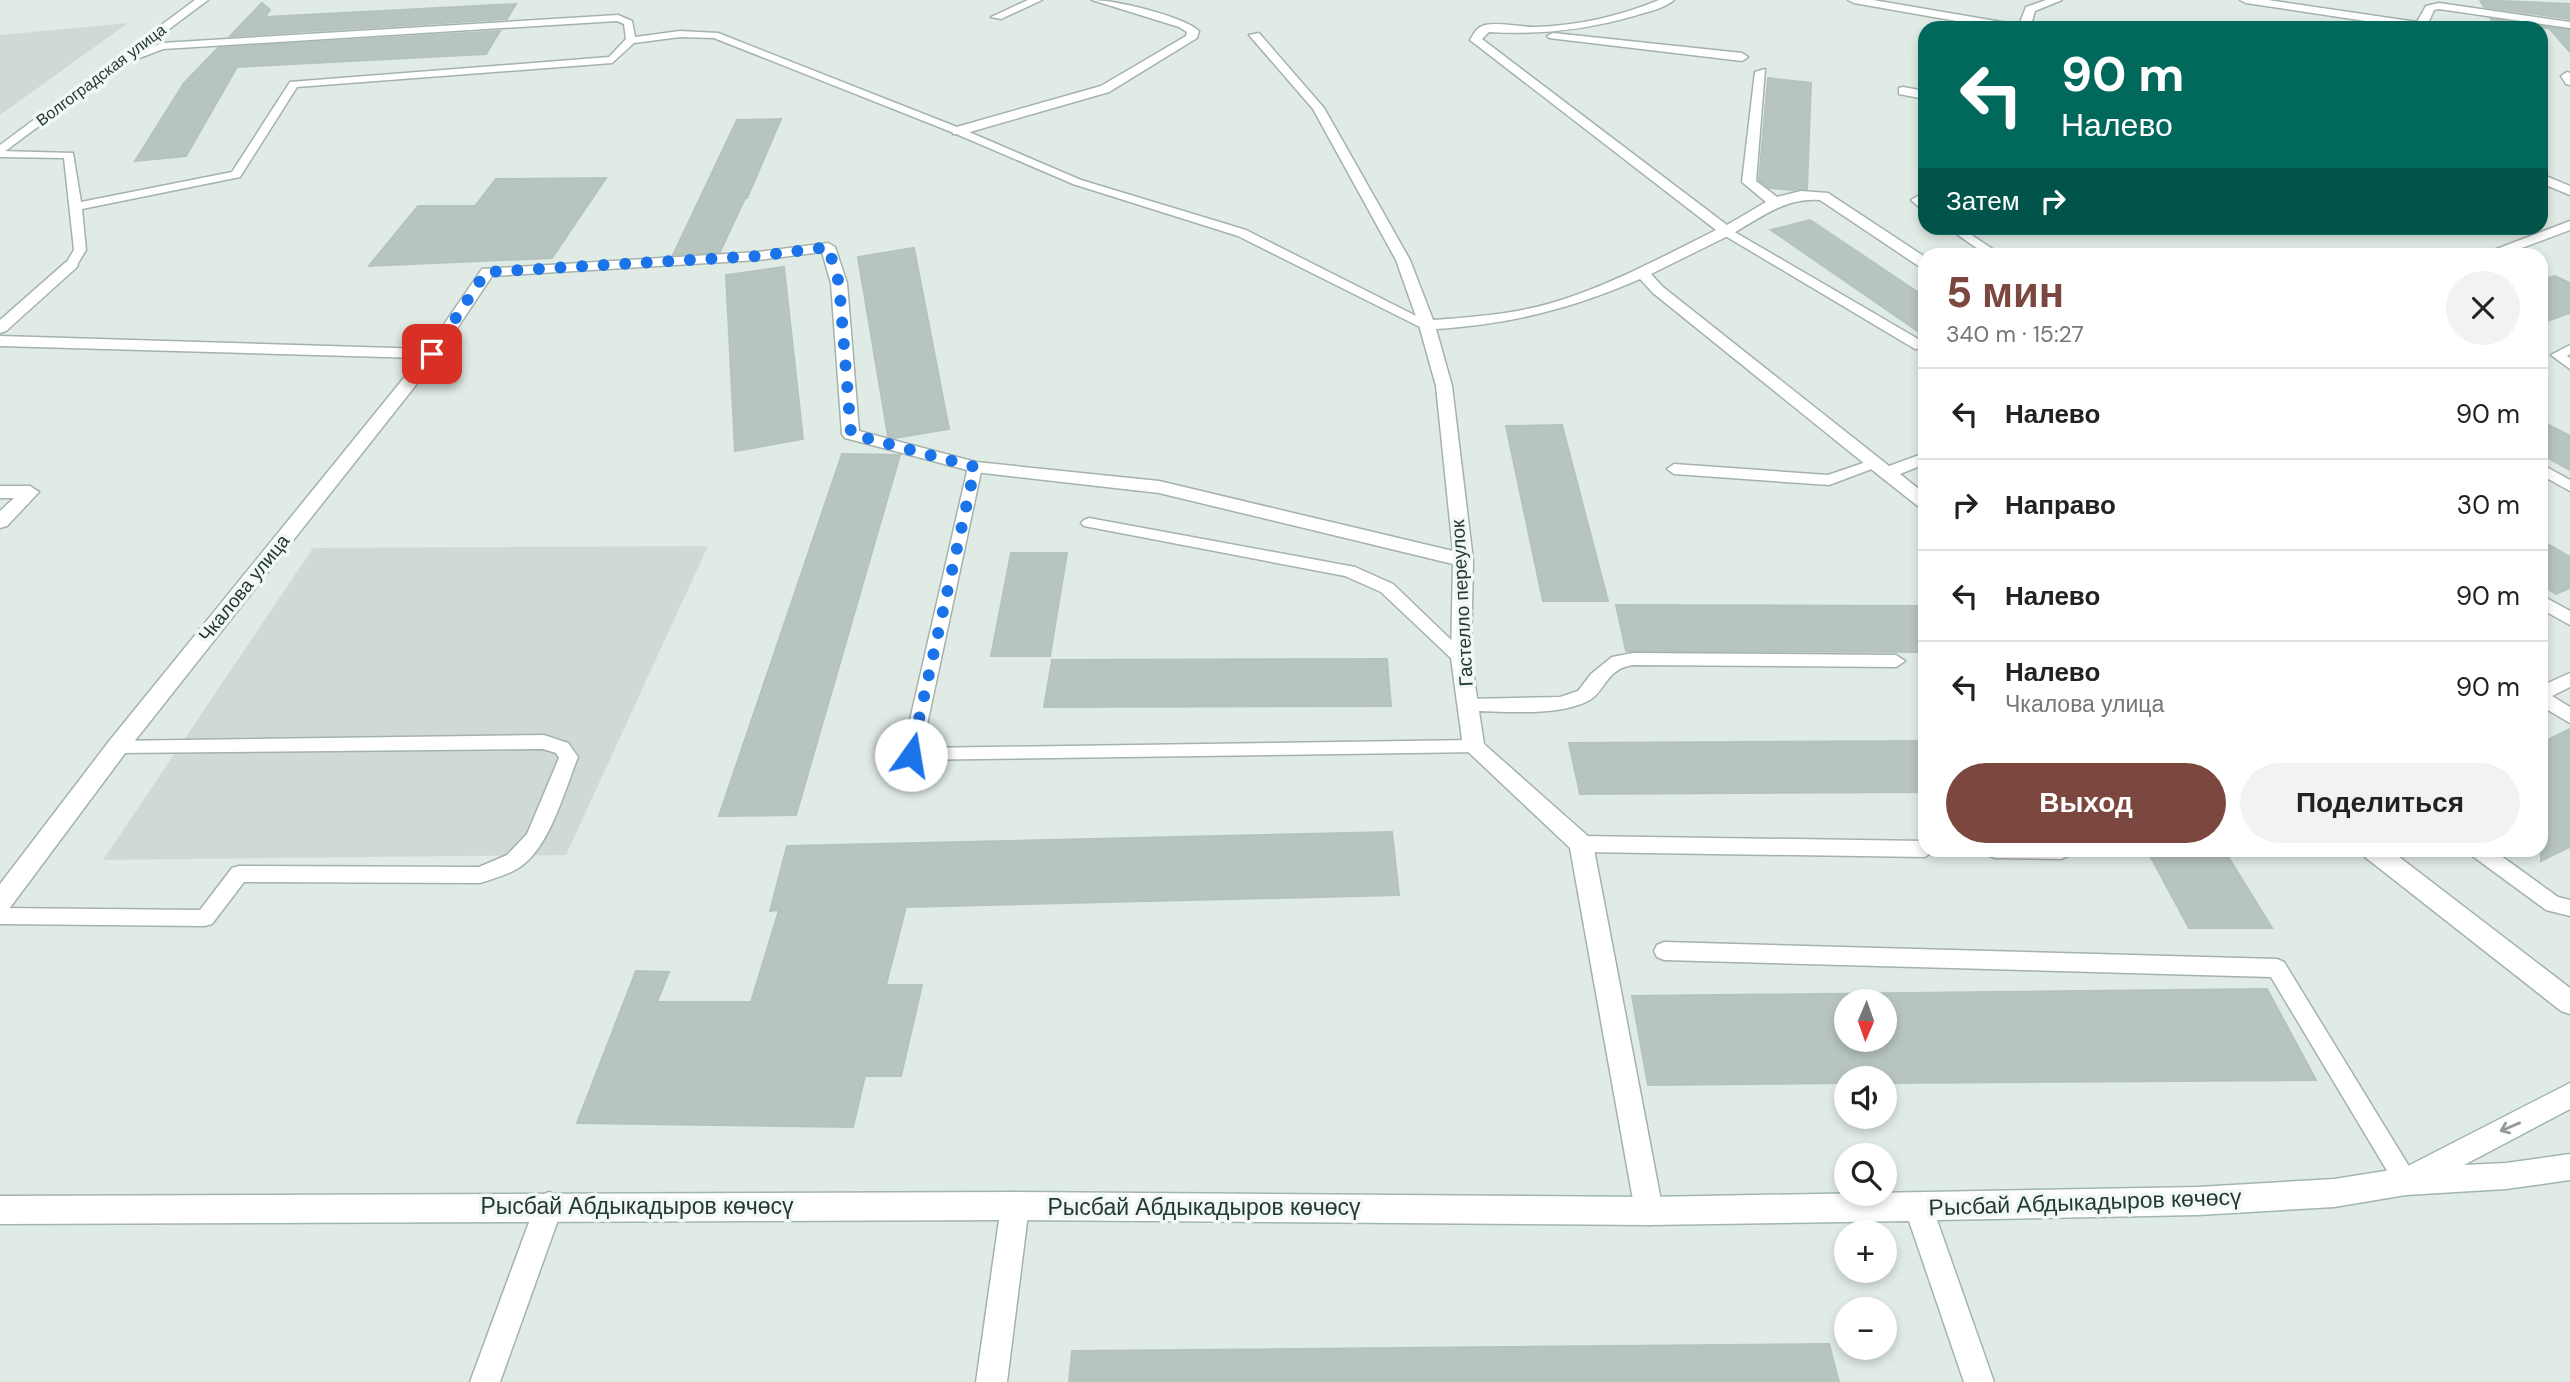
<!DOCTYPE html>
<html lang="ru">
<head>
<meta charset="utf-8">
<style>
  body { margin:0; font-family:"DM Sans",sans-serif; background:#f2f2f2; color:#222; height:100vh; display:flex; flex-direction:column; font-size:26px; white-space:nowrap }
  * { box-sizing:border-box; margin:0 }
  p { font-size:23px; color:#767676 }
  .icon { flex:none; width:38px; height:38px; fill:none; stroke:currentColor; stroke-width:2; stroke-linecap:round; stroke-linejoin:round }
  .map { position:relative; flex:1; overflow:hidden }
  .drawer { position:absolute; left:1918px; top:248px; width:630px; height:609px; display:flex; flex-direction:column; background:#fff; border-radius:21px; box-shadow:0 4px 10px #0003 }
  .drawer>* { flex:none }
  .hud { position:absolute; left:1918px; top:21px; width:630px; height:214px; border-radius:21px; box-shadow:0 4px 10px #0003; background:#00695c; color:#fff; overflow:hidden }
  .needle { width:46px; rotate:182deg }
  .buttons { position:absolute; left:1834px; top:989px; display:grid; gap:14px }
  .buttons a { display:grid; place-items:center; width:63px; height:63px; border-radius:50%; background:#fff; box-shadow:0 4px 10px #0003; font-size:35px }
  .pin { position:absolute; display:grid; place-items:center; width:60px; height:60px; color:#fff; margin:-30px; border-radius:14px; box-shadow:0 4px 10px #0006 }
  .me { position:absolute; width:77px; margin:-38px; rotate:13deg; stroke-linejoin:round; filter:drop-shadow(0 0 5px #0008) }
  .turn { display:flex; align-items:center; gap:24px; height:147px; padding:0 28px; font-size:32px }
  .turn .icon { width:91px; height:91px; stroke-width:2.5 }
  .turn b { display:block; font-size:49px; line-height:60px }
  .then { display:flex; align-items:center; height:66px; padding:0 28px; background:#0003; gap:14px; font-size:26px }
  .round { display:grid; place-items:center; flex:none; width:74px; height:74px; border-radius:37px; background:#f2f2f2 }
  .head { display:flex; align-items:center; justify-content:space-between; height:119px; padding:0 28px }
  h1 { font-size:42px; font-weight:800; line-height:52px; color:#7b473f }
  .primary-button { display:flex; gap:14px; margin-top:auto; padding:14px 28px }
  .primary-button a { flex:1; height:80px; border-radius:42px; background:#7b473f; color:#fff; font-size:28px; font-weight:800; line-height:80px; text-align:center }
  .primary-button a+a { background:#f2f2f2; color:#222 }
  ul { padding:0; list-style:none }
  li { display:flex; align-items:center; gap:21px; height:91px; padding:0 28px; border-top:2px solid #e0e0e0 }
  li div { flex:1 }
  li b { display:block; font-size:26px }
  li em { font-style:normal }
  .map>svg:first-child { display:block }
</style>
</head>
<body>
<div class="map">
<svg width="2570" height="1382" viewBox="0 0 2570 1382">
  <rect width="100%" height="100%" fill="#e1ebe6"/>
  <g fill="#d0dad4">
    <polygon points="128,23 0,115 0,35"/>
    <polygon points="708,546 566,855 103,860 313,548"/>
  </g>
  <g fill="#b7c5be" stroke="#b4c4bc" stroke-width="2" fill-rule="evenodd">
    <polygon points="2480,0 2570,4 2570,19 2484,7"/>
    <polygon points="262,3 270,10 265,17 516,4 507,19 230,36"/>
    <polygon points="2491,19 2570,30 2570,52 2549,28 2495,28"/>
    <polygon points="500,31 486,54 237,67 186,156 135,161 184,83 218,48"/>
    <polygon points="1768,78 1811,83 1807,189 1792,190 1769,188 1759,180"/>
    <polygon points="781,119 747,198 745,198 720,252 673,255 737,120"/>
    <polygon points="606,178 552,258 369,266 418,206 475,206 496,179"/>
    <polygon points="1810,220 1925,297 1925,336 1771,230"/>
    <polygon points="914,248 949,429 895,438 888,436 858,257"/>
    <polygon points="784,267 803,439 735,451 726,275"/>
    <polygon points="2555,276 2570,283 2570,313 2541,323 2541,280"/>
    <polygon points="2541,421 2570,436 2570,470 2541,454"/>
    <polygon points="1562,425 1608,601 1543,601 1506,426"/>
    <polygon points="842,454 900,455 796,815 719,816"/>
    <polygon points="2541,540 2570,557 2570,588 2556,594 2541,585"/>
    <polygon points="1011,553 1067,553 1050,656 991,656"/>
    <polygon points="1616,605 1919,606 1925,620 1925,652 1626,651"/>
    <polygon points="1387,659 1391,706 1044,707 1052,660"/>
    <polygon points="2570,729 2570,847 2541,861 2541,743"/>
    <polygon points="1925,741 1925,792 1580,794 1569,743"/>
    <polygon points="1392,832 1399,895 906,907 886,985 922,985 901,1076 865,1076 853,1127 577,1123 636,971 669,972 657,1002 751,1002 779,910 770,911 787,846"/>
    <polygon points="2147,850 2224,850 2272,928 2189,928"/>
    <path d="M 2267,989 L 2316,1080 L 1885,1083 L 1885,1078 L 1846,1078 L 1846,1083 L 1648,1085 L 1632,996 ZM 1846,1001 L 1885,1001 L 1885,1040 L 1846,1040 Z"/>
    <polygon points="1829,1344 1839,1382 1069,1382 1072,1351"/>
  </g>
  <g fill="none" stroke-linecap="round" stroke-linejoin="round">
    <g stroke="#a4b2ac" stroke-width="3">
      <g id="lane">
        <polygon points="618,15 632,21 635,37 680,31 718,33 962,129 1081,180 1246,230 1434,325 1427,329 1422,328 1238,236 1073,184 954,133 714,38 680,37 634,43 612,63 297,87 240,177 82,209 86,250 75,268 71,269 65,265 74,250 64,158 0,157 0,151 73,153 81,202 232,172 290,82 609,57 626,39 624,24 617,21 163,49 116,67 107,65 162,43"/>
        <polygon points="1925,192 1925,212 1911,200"/>
        <polygon points="1726,227 1925,343 1925,348 1915,349 1722,234 1720,231"/>
        <polygon points="1948,228 1961,228 2003,256 1988,256"/>
        <polygon points="2570,345 2570,354 2567,356 2570,358 2570,369 2551,355"/>
        <polygon points="1872,460 1877,461 1879,464 1877,467 1829,485 1674,474 1667,469 1674,464 1828,475"/>
        <polygon points="975,462 982,467 922,748 1474,740 1480,742 1483,747 1480,752 905,760 902,755 968,467"/>
        <polygon points="2541,464 2570,480 2570,491 2541,475"/>
        <polygon points="1089,518 1355,567 1393,584 1470,658 1467,662 1455,662 1381,592 1345,576 1084,526 1081,523 1084,520"/>
        <polygon points="2541,595 2570,611 2570,625 2541,609"/>
        <path d="M 1633,653 L 1896,655 L 1905,661 L 1896,667 L 1633,665 C 1605,669 1605,693 1588,701 C 1557,717 1503,711 1468,711 L 1462,710 L 1459,705 L 1462,700 L 1468,699 L 1560,697 L 1578,691 L 1591,674 L 1612,657 Z"/>
        <polygon points="2570,673 2570,687 2552,696 2570,707 2570,723 2541,706 2541,686"/>
        <path d="M 544,735 L 568,743 L 578,757 C 565,789 550,847 520,867 C 510,874 493,879 480,883 L 244,882 L 212,924 L 205,926 L 0,924 L 0,908 L 200,910 L 232,868 L 239,866 L 479,867 L 507,855 L 527,834 L 559,758 L 556,753 L 543,749 L 118,753 L 112,751 L 109,746 L 112,741 Z"/>
        <polygon points="1581,836 1925,841 1925,850 1934,850 1925,857 1581,852 1574,849 1571,844 1574,839"/>
        <polygon points="1986,850 2070,850 2071,851 2068,856 2061,859 1995,858 1988,855"/>
        <polygon points="2469,850 2493,850 2558,897 2570,900 2570,916 2546,910 2471,855"/>
        <polygon points="1664,942 2277,959 2284,962 2418,1181 2414,1189 2406,1192 2398,1189 2271,977 1664,960 1657,957 1654,951 1657,945"/>
      </g>
    </g>
    <g stroke="#a4b2ac" stroke-width="3">
      <g id="street">
        <polygon points="1028,0 1042,0 1001,19 991,17"/>
        <path d="M 1092,0 C 1115,0 1183,16 1199,31 L 1197,38 L 1109,92 L 963,134 L 953,134 L 953,128 L 1101,86 L 1186,36 L 1187,32 L 1179,27 Z"/>
        <path d="M 1659,0 L 1674,0 C 1663,9 1647,12 1634,16 C 1585,30 1539,35 1489,32 L 1482,39 L 1727,225 L 1766,202 L 1742,182 L 1755,72 L 1765,69 L 1756,181 L 1777,197 L 1801,191 L 1828,193 L 1925,257 L 1925,268 L 1920,267 L 1820,200 C 1783,198 1761,218 1730,235 C 1704,248 1677,261 1651,274 L 1663,287 L 1889,466 L 1925,453 L 1925,464 L 1900,474 L 1925,494 L 1925,509 L 1919,507 L 1881,477 L 1653,293 L 1640,279 C 1571,309 1511,324 1436,329 L 1452,386 L 1473,560 L 1471,658 L 1484,744 L 1589,837 L 1593,844 L 1663,1211 L 1659,1221 L 1649,1225 L 1639,1221 L 1635,1211 L 1570,848 L 1463,747 L 1451,658 L 1453,564 L 1159,493 L 975,472 L 845,438 L 842,434 L 831,283 L 822,252 L 758,260 L 492,276 L 438,357 L 126,752 L 9,909 L 0,912 L 0,884 L 110,740 L 420,358 L 0,346 L 0,336 L 427,349 L 482,269 L 758,252 L 828,243 L 835,247 L 847,283 L 859,431 L 976,462 L 1159,481 L 1453,551 L 1436,386 L 1419,325 L 1396,260 L 1313,109 L 1249,35 L 1259,33 L 1324,108 L 1410,260 L 1433,320 C 1474,317 1515,314 1555,302 C 1611,285 1664,256 1716,230 L 1470,40 C 1474,33 1477,27 1485,25 C 1500,22 1519,27 1535,27 C 1576,26 1621,16 1659,0 Z"/>
        <polygon points="1848,0 1873,0 2019,25 2026,7 2046,0 2062,0 2035,11 2030,28 1996,28 1854,3"/>
        <polygon points="2240,0 2268,0 2417,22 2426,6 2439,3 2570,22 2570,28 2439,9 2434,10 2426,28 2412,28 2246,3"/>
        <polygon points="1553,33 1742,53 1748,57 1742,61 1549,38 1547,36"/>
        <polygon points="2567,72 2570,73 2570,85 2566,84 2561,76"/>
        <polygon points="1903,87 1925,91 1925,99 1899,94 1899,88"/>
        <polygon points="2541,174 2570,186 2570,195 2541,183"/>
        <polygon points="2570,221 2570,230 2500,256 2478,256"/>
        <polygon points="71,261 76,262 78,265 76,268 6,331 0,333 0,320 66,262"/>
        <polygon points="0,486 30,486 39,492 7,526 0,528 0,511 14,498 0,498"/>
        <polygon points="2362,850 2390,850 2570,988 2570,1014 2561,1011 2365,857"/>
        <polygon points="549,1192 559,1196 563,1206 500,1382 470,1382 535,1206 539,1196"/>
        <polygon points="1015,1192 1025,1196 1029,1206 1007,1382 976,1382 1001,1206 1005,1196"/>
      </g>
    </g>
    <g stroke="#a1b6ac" stroke-width="3">
      <g id="secondary">
        <polygon points="195,0 208,0 0,155 0,145"/>
        <polygon points="2570,1083 2570,1109 2464,1165 2506,1163 2570,1154 2570,1180 2506,1189 2406,1195 2334,1207 2198,1215 1937,1220 1994,1382 1964,1382 1909,1221 1649,1225 1015,1220 0,1224 0,1196 1015,1192 1649,1197 2198,1187 2334,1179 2404,1168"/>
      </g>
    </g>
    <use href="#lane" fill="#fff" fill-rule="evenodd"/>
    <use href="#street" fill="#fff" fill-rule="evenodd"/>
    <use href="#secondary" fill="#fff" fill-rule="evenodd"/>
  </g>
  <defs><path id="oneway-shaft" d="M-6 0H5M1.5-3L5.5 0L1.5 3" fill="none" stroke-width="1.6" stroke-linecap="round" stroke-linejoin="round" transform="scale(1.75)"/></defs>
  <use stroke="#919c98" href="#oneway-shaft" transform="translate(2510 1127) rotate(157)"/>
  <g fill="none" stroke-linecap="round" stroke-linejoin="round">
    <polyline stroke="#1a73e8" stroke-width="12" stroke-dasharray="0 21.6" points="432,354 486,272 758,256 828,247 839,283 851,434 975,467 911,755"/>
  </g>
  <g text-anchor="middle" dominant-baseline="central" stroke-width="7" stroke-linejoin="round" paint-order="stroke">
    <g font-size="16" fill="#233a32" stroke="#f2f8f4">
      <text transform="translate(101 75) rotate(-37)">Волгоградская улица</text>
    </g>
    <g font-size="19" fill="#233a32" stroke="#f2f8f4">
      <text transform="translate(244 588) rotate(-51)">Чкалова улица</text>
      <text transform="translate(1462 603) rotate(-93)">Гастелло переулок</text>
    </g>
    <g font-size="23" fill="#233a32" stroke="#f2f8f4">
      <text transform="translate(2085 1202) rotate(-2)">Рысбай Абдыкадыров көчөсү</text>
      <text x="637" y="1206">Рысбай Абдыкадыров көчөсү</text>
      <text x="1204" y="1207">Рысбай Абдыкадыров көчөсү</text>
    </g>
  </g>
</svg>
<div class="buttons">
<a><svg class="needle" viewBox="-14 -14 28 28"><path d="M0-13l5 13h-10z" fill="#e53935"/><path d="M0 13l5-13h-10z" fill="#767676"/></svg></a>
<a><svg class="icon" aria-label="sound" viewBox="0 0 24 24"><path d="M4 9h4l5-4v14l-5-4H4zM17 9q2 3 0 6"/></svg></a>
<a><svg class="icon" aria-label="search" viewBox="0 0 24 24"><circle cx="10" cy="10" r="6"/><path d="M15 15l6 6"/></svg></a>
<a>+</a>
<a>−</a>
</div>
<div class="pin" style="left:432px;top:354px;background:#d93025"><svg class="icon" aria-label="arrive" viewBox="0 0 24 24"><path d="M6 21V4h12l-3 4 3 4H6"/></svg></div>
<svg class="me" style="left:911px;top:755px" viewBox="-20 -20 40 40"><circle r="19" fill="#fff"/><path d="M0-13L10 11 0 6-10 11z" fill="#1a73e8"/></svg>
<div class="hud">
<div class="turn"><svg class="icon" aria-label="left" viewBox="0 0 24 24"><path d="M17 20v-9H6M10 6l-5 5 5 5"/></svg><div><b>90 m</b>Налево</div></div>
<div class="then">Затем<svg class="icon" aria-label="right" viewBox="0 0 24 24"><path d="M7 20v-9h11M14 6l5 5-5 5"/></svg></div>
</div>
<section class="drawer">
<div class="head"><div><h1>5 мин</h1><p>340 m · 15:27</p></div><a class="round"><svg class="icon" aria-label="close" viewBox="0 0 24 24"><path d="M6 6l12 12M18 6L6 18"/></svg></a></div>
<ul>
<li><svg class="icon" aria-label="left" viewBox="0 0 24 24"><path d="M17 20v-9H6M10 6l-5 5 5 5"/></svg><div><b>Налево</b></div><em>90 m</em></li>
<li><svg class="icon" aria-label="right" viewBox="0 0 24 24"><path d="M7 20v-9h11M14 6l5 5-5 5"/></svg><div><b>Направо</b></div><em>30 m</em></li>
<li><svg class="icon" aria-label="left" viewBox="0 0 24 24"><path d="M17 20v-9H6M10 6l-5 5 5 5"/></svg><div><b>Налево</b></div><em>90 m</em></li>
<li><svg class="icon" aria-label="left" viewBox="0 0 24 24"><path d="M17 20v-9H6M10 6l-5 5 5 5"/></svg><div><b>Налево</b><p>Чкалова улица</p></div><em>90 m</em></li>
</ul>
<div class="primary-button"><a>Выход</a><a>Поделиться</a></div>
</section>
</div>
</body>
</html>
